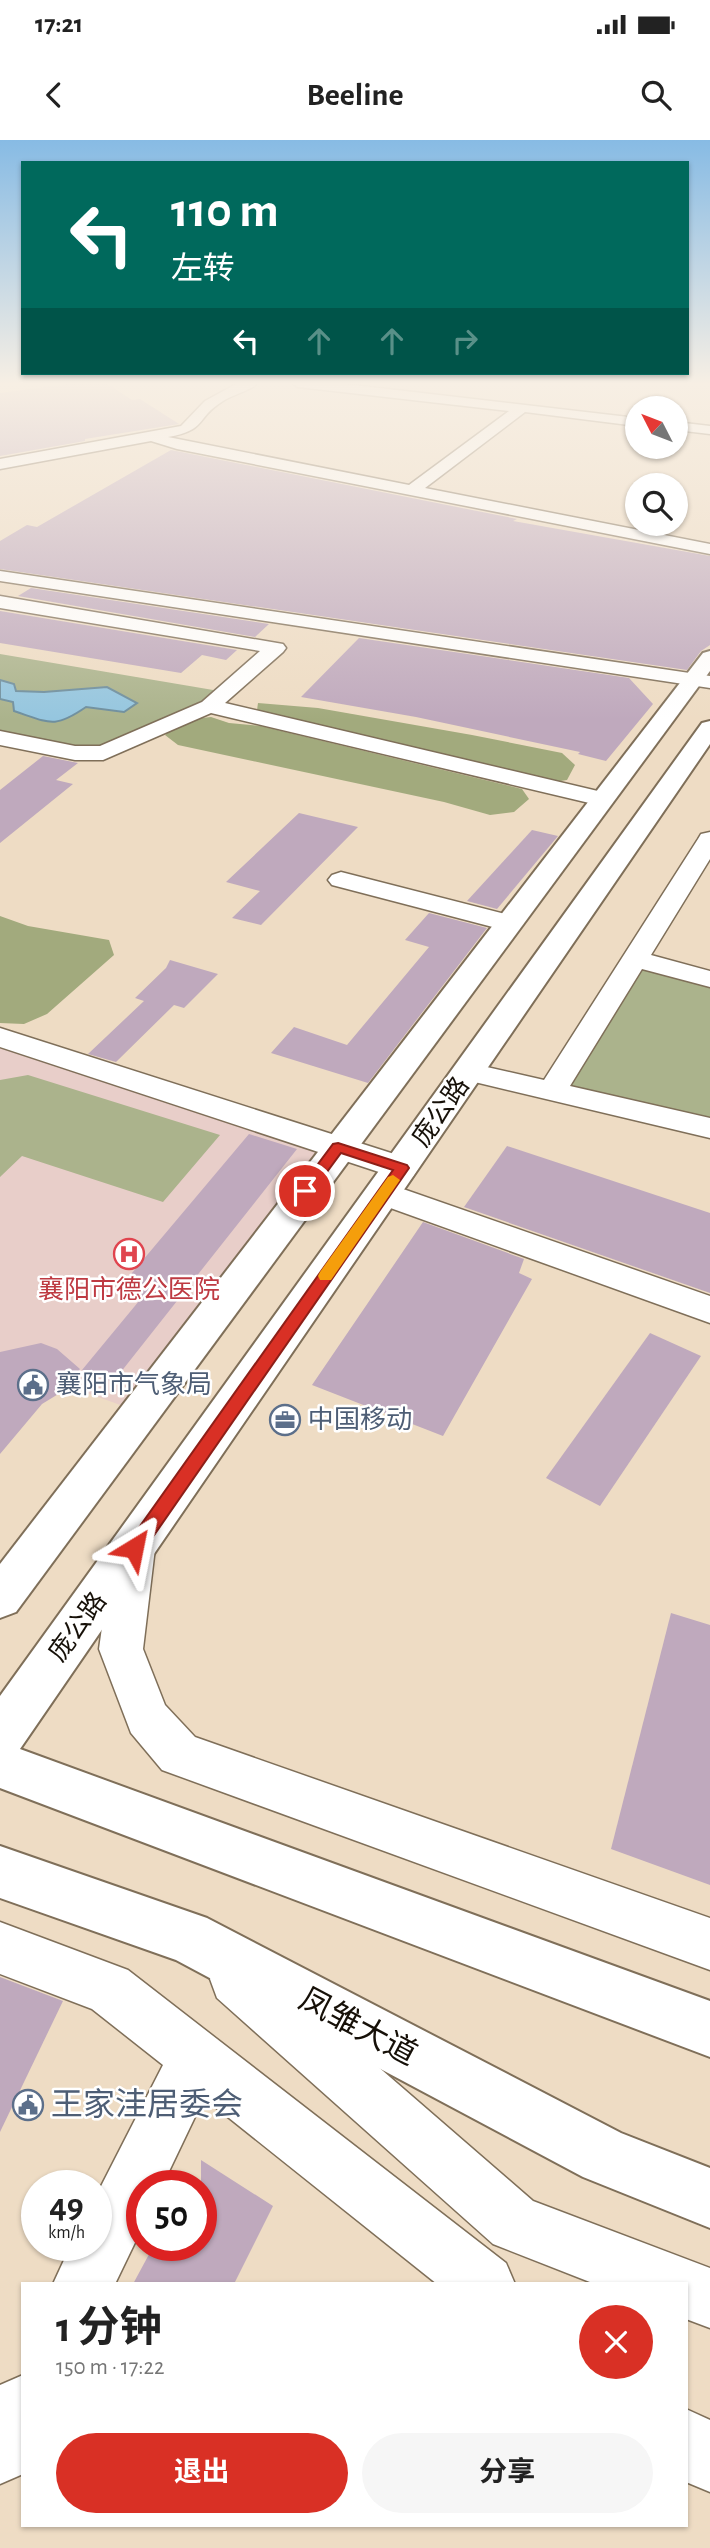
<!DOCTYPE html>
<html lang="zh">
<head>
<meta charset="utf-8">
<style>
  body { margin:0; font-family:"Alegreya Sans","Noto Sans SC",sans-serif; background:#f6f6f6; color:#222; height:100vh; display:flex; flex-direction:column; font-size:26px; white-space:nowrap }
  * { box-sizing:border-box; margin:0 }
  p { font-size:23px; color:#767676 }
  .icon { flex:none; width:38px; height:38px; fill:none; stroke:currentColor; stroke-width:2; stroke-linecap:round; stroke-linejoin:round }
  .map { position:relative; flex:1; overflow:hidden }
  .side { position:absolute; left:21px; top:2142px; width:667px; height:245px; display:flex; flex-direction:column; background:#fff; border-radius:0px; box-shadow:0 2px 5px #0004 }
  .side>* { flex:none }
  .banner { position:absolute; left:21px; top:21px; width:668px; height:214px; border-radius:0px; box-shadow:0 2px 5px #0004; background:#00695c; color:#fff; overflow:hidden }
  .needle { width:46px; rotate:312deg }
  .controls { position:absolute; left:625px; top:256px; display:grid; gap:14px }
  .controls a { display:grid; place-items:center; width:63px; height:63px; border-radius:50%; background:#fff; box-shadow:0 2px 5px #0004; font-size:35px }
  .speed { position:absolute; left:21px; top:2030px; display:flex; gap:14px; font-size:35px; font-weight:700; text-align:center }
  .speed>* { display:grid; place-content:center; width:91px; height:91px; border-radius:50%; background:#fff; box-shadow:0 2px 5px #0004; line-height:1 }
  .speed small { font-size:18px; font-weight:400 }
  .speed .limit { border:10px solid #d22; background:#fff; color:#111 }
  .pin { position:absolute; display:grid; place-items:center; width:60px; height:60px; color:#fff; margin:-30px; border:4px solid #fff; border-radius:50%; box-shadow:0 2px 7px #0007 }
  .me { position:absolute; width:77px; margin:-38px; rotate:35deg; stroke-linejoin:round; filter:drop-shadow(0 0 5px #0008) }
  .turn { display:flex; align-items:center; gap:24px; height:147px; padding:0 35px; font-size:32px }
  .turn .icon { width:91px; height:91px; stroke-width:2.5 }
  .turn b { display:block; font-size:49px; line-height:60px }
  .lanes { display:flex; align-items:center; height:66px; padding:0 35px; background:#0003; justify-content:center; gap:35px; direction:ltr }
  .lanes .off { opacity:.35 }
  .round { display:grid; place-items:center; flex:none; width:74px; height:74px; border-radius:37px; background:#f6f6f6 }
  .headline { display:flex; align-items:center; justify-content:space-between; height:119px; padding:0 35px }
  h1 { font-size:42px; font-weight:700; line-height:52px }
  .primary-button { display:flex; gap:14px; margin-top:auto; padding:14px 35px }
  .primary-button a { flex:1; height:80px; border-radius:42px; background:#d93025; color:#fff; font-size:28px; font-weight:700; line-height:80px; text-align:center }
  .primary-button a+a { background:#f6f6f6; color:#222 }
  .status { display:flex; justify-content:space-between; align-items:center; height:49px; padding:0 35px; background:#fff; direction:ltr }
  .status svg { height:19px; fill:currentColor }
  header { display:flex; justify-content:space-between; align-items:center; height:91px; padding:0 35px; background:#fff; font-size:32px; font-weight:700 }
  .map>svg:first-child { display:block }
</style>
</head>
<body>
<div class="status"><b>17:21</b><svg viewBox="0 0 49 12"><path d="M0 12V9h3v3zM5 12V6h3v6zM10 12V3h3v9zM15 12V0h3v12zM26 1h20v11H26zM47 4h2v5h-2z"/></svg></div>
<header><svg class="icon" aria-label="back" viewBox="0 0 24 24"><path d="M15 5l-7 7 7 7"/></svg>Beeline<svg class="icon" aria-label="search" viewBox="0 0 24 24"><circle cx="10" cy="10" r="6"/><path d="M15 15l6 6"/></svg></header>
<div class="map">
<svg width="710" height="2408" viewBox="0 0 710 2408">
  <rect width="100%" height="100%" fill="#eedcc4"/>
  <polygon fill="#e8cec9" points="0,897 338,1007 140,1272 0,1222"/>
  <g fill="#abb38c">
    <polygon points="0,514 225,552 103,613 0,598"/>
    <polygon points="635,819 710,839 710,988 552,951"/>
    <polygon points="28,935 220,995 163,1062 22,1016 0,1037 0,940"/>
  </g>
  <g fill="#a2aa7d">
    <polygon points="258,563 318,568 472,595 562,613 575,625 567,640 549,643 272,578 257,570"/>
    <polygon points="211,577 229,583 261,586 522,649 529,659 514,672 490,675 444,662 178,605 165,595 183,580"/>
    <polygon points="0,776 28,786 109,800 114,815 47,874 24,884 0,883"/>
  </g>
  <path fill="#95c6df" stroke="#6f8f9e" stroke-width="2" d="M 0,540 L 14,544 L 16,551 L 44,552 L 107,547 L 137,563 L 124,572 L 86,567 C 54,589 50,583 14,571 L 13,562 L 0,559 Z"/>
  <g fill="#bfa9bd">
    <polygon points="76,243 106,243 132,260 140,259 179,284 85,299 85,301 0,316 0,253"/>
    <polygon points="171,310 517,379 513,381 710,416 710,505 701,511 687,530 0,429 0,401 27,385 37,387"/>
    <polygon points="31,448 269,484 255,497 18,456"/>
    <polygon points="0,471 237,510 226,520 202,515 181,533 0,503"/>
    <polygon points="359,498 629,538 653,564 606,621 578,614 580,612 416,577 301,557"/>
    <polygon points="43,616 78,623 56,640 73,644 0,703 0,650"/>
    <polygon points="299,673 358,687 261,785 232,778 260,751 226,742"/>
    <polygon points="532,690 558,696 497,769 467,761"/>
    <polygon points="429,773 487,788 368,943 271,913 294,887 347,905 429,807 405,800"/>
    <polygon points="170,820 218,834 184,868 174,865 116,922 88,914 144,861 135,858 166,828"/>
    <polygon points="249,994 297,1009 113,1242 82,1230 139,1161 116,1152"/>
    <polygon points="507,1006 710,1073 710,1153 464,1067"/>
    <polygon points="423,1082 524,1119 519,1133 532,1139 443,1296 312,1245"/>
    <polygon points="650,1193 701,1216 600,1366 546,1338"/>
    <polygon points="41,1203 57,1209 80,1229 60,1253 42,1264 0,1314 0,1212"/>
    <polygon points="671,1473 710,1485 710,1745 611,1709"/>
    <polygon points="0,1837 63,1861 0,1992"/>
    <polygon points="201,2020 273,2066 234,2144 133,2144 154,2105 201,2105"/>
  </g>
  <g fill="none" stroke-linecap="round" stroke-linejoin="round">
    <g stroke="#7f6f59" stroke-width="3">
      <g id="minor">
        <path d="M 238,243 L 258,243 C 249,251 234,254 223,261 C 195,278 208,290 168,297 L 409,345 L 509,271 L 298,247 L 292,243 L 336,243 L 637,278 L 637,286 L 525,272 L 425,348 L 710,404 L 710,414 L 177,309 L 151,301 L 0,329 L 0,319 L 181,286 L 205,261 Z"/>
        <polygon points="676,282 710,286 710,294 676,290"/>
        <polygon points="0,431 710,536 710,548 0,441"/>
        <polygon points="0,456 283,504 286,508 283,512 225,563 602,652 610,654 614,659 610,664 602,666 211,573 103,620 75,620 0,605 0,591 75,606 100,606 202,562 260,511 0,468"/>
        <polygon points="710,692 710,719 651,815 710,831 710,847 642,829 570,946 710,978 710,998 458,938 454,932 458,926 469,923 544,940 698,699 701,694"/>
        <polygon points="341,732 517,777 521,783 517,789 508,791 332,745 328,740 332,735"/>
        <polygon points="0,888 413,1020 418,1028 413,1036 402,1039 391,1036 0,907"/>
        <polygon points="383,1042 710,1156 710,1183 371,1061 366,1053 371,1045"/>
        <polygon points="134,1390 149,1396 155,1408 143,1509 165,1565 195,1597 710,1778 710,1830 162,1630 131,1593 99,1509 113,1408 119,1396"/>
        <polygon points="0,1782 128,1830 506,2123 515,2144 437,2144 204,1958 162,2046 142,2046 142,2088 115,2144 53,2144 71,2105 96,2105 96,2056 163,1925 92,1869 0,1834"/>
        <polygon points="236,1813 255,1820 533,2061 710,2128 710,2188 686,2179 686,2144 595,2144 493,2104 217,1858 210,1839 217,1820"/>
        <polygon points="23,2235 23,2334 0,2344 0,2245"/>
        <polygon points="686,2269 710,2280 710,2352 686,2342"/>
      </g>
    </g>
    <g stroke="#7f6f59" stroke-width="4">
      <g id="major">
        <polygon points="710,511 710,531 16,1472 0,1478 0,1424 703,513"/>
        <polygon points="710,581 710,604 20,1609 710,1861 710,1917 0,1648 0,1556 702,583"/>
        <polygon points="0,1706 207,1778 621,1993 710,2028 710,2088 583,2037 176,1820 0,1758"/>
      </g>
    </g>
    <use href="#minor" fill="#fff" fill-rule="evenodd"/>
    <use href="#major" fill="#fff" fill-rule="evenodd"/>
  </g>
  <linearGradient id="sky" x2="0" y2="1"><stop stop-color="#87bbe4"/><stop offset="0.42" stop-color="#f7efe4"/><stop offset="1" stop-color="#f7efe4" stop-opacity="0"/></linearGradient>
  <rect width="710" height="580" fill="url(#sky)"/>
  <polygon fill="#d93025" stroke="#8d1f18" stroke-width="2" points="338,1003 407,1025 409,1028 141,1414 134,1416 128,1414 125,1408 128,1403 393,1030 341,1013 310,1055 300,1055 300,1048 333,1004"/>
  <polygon fill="#f59e0b" points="393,1035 400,1040 331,1140 320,1140 318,1136 320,1132 388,1037"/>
  <defs>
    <g id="hospital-ring" transform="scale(1.575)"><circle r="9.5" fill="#fff" stroke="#e0444e" stroke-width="1.5"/><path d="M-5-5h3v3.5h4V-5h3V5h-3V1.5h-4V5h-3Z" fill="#e0444e"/></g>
    <g id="civic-ring" transform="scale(1.575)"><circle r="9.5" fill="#fff" stroke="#5c6f8a" stroke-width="1.5"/><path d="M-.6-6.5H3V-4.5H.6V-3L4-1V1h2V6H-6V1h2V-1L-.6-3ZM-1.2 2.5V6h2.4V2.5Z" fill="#5c6f8a"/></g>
    <g id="office-ring" transform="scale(1.575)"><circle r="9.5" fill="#fff" stroke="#5c6f8a" stroke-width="1.5"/><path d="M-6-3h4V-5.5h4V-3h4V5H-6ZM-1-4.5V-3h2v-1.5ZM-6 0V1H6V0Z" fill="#5c6f8a"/></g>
  </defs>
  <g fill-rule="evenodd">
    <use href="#hospital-ring" x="129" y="1114"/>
    <use href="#civic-ring" x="33" y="1245"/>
    <use href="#office-ring" x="285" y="1280"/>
    <use href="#civic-ring" x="28" y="1965"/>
  </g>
  <g text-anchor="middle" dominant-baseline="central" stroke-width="5" stroke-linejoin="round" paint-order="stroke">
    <g font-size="26" fill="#161008" stroke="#fff">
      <text transform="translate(441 972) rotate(-55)">庞公路</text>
      <text transform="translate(78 1487) rotate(-54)">庞公路</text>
    </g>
    <g font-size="26" fill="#be3a42" stroke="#fff">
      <text x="129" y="1150">襄阳市德公医院</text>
    </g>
    <g font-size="26" fill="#4e5e75" stroke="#fff" text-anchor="start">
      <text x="56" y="1245">襄阳市气象局</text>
      <text x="308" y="1280">中国移动</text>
    </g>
    <g font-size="32" fill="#161008" stroke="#fff">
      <text transform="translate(358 1887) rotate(28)">凤雏大道</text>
    </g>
    <g font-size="32" fill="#4e5e75" stroke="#fff" text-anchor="start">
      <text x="51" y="1965">王家洼居委会</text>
    </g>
  </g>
</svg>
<div class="controls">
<a><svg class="needle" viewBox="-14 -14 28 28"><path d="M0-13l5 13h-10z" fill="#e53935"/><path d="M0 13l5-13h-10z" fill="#767676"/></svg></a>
<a><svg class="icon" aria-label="search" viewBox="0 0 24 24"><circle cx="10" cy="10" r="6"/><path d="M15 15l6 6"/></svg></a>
</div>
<div class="speed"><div>49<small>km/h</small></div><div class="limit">50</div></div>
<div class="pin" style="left:305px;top:1051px;background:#d93025"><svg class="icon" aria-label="arrive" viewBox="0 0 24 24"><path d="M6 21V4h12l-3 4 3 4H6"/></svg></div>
<svg class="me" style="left:134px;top:1408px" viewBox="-20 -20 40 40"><path d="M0-17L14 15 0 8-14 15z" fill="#d93025" stroke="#fff" stroke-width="4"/></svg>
<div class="banner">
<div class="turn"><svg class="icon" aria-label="left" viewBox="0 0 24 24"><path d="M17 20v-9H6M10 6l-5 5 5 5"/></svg><div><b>110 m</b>左转</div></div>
<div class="lanes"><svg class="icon" aria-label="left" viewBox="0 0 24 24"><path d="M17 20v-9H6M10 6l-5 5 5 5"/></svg><svg class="icon off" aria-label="ahead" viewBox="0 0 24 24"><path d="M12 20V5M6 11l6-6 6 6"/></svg><svg class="icon off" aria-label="ahead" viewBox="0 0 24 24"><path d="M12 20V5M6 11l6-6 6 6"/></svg><svg class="icon off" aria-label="right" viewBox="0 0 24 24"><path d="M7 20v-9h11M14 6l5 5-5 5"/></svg></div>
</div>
<section class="side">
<div class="headline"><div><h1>1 分钟</h1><p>150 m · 17:22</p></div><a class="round" style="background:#d93025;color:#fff"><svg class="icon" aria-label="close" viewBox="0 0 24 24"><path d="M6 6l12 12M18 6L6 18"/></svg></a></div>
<div class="primary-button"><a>退出</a><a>分享</a></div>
</section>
</div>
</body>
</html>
